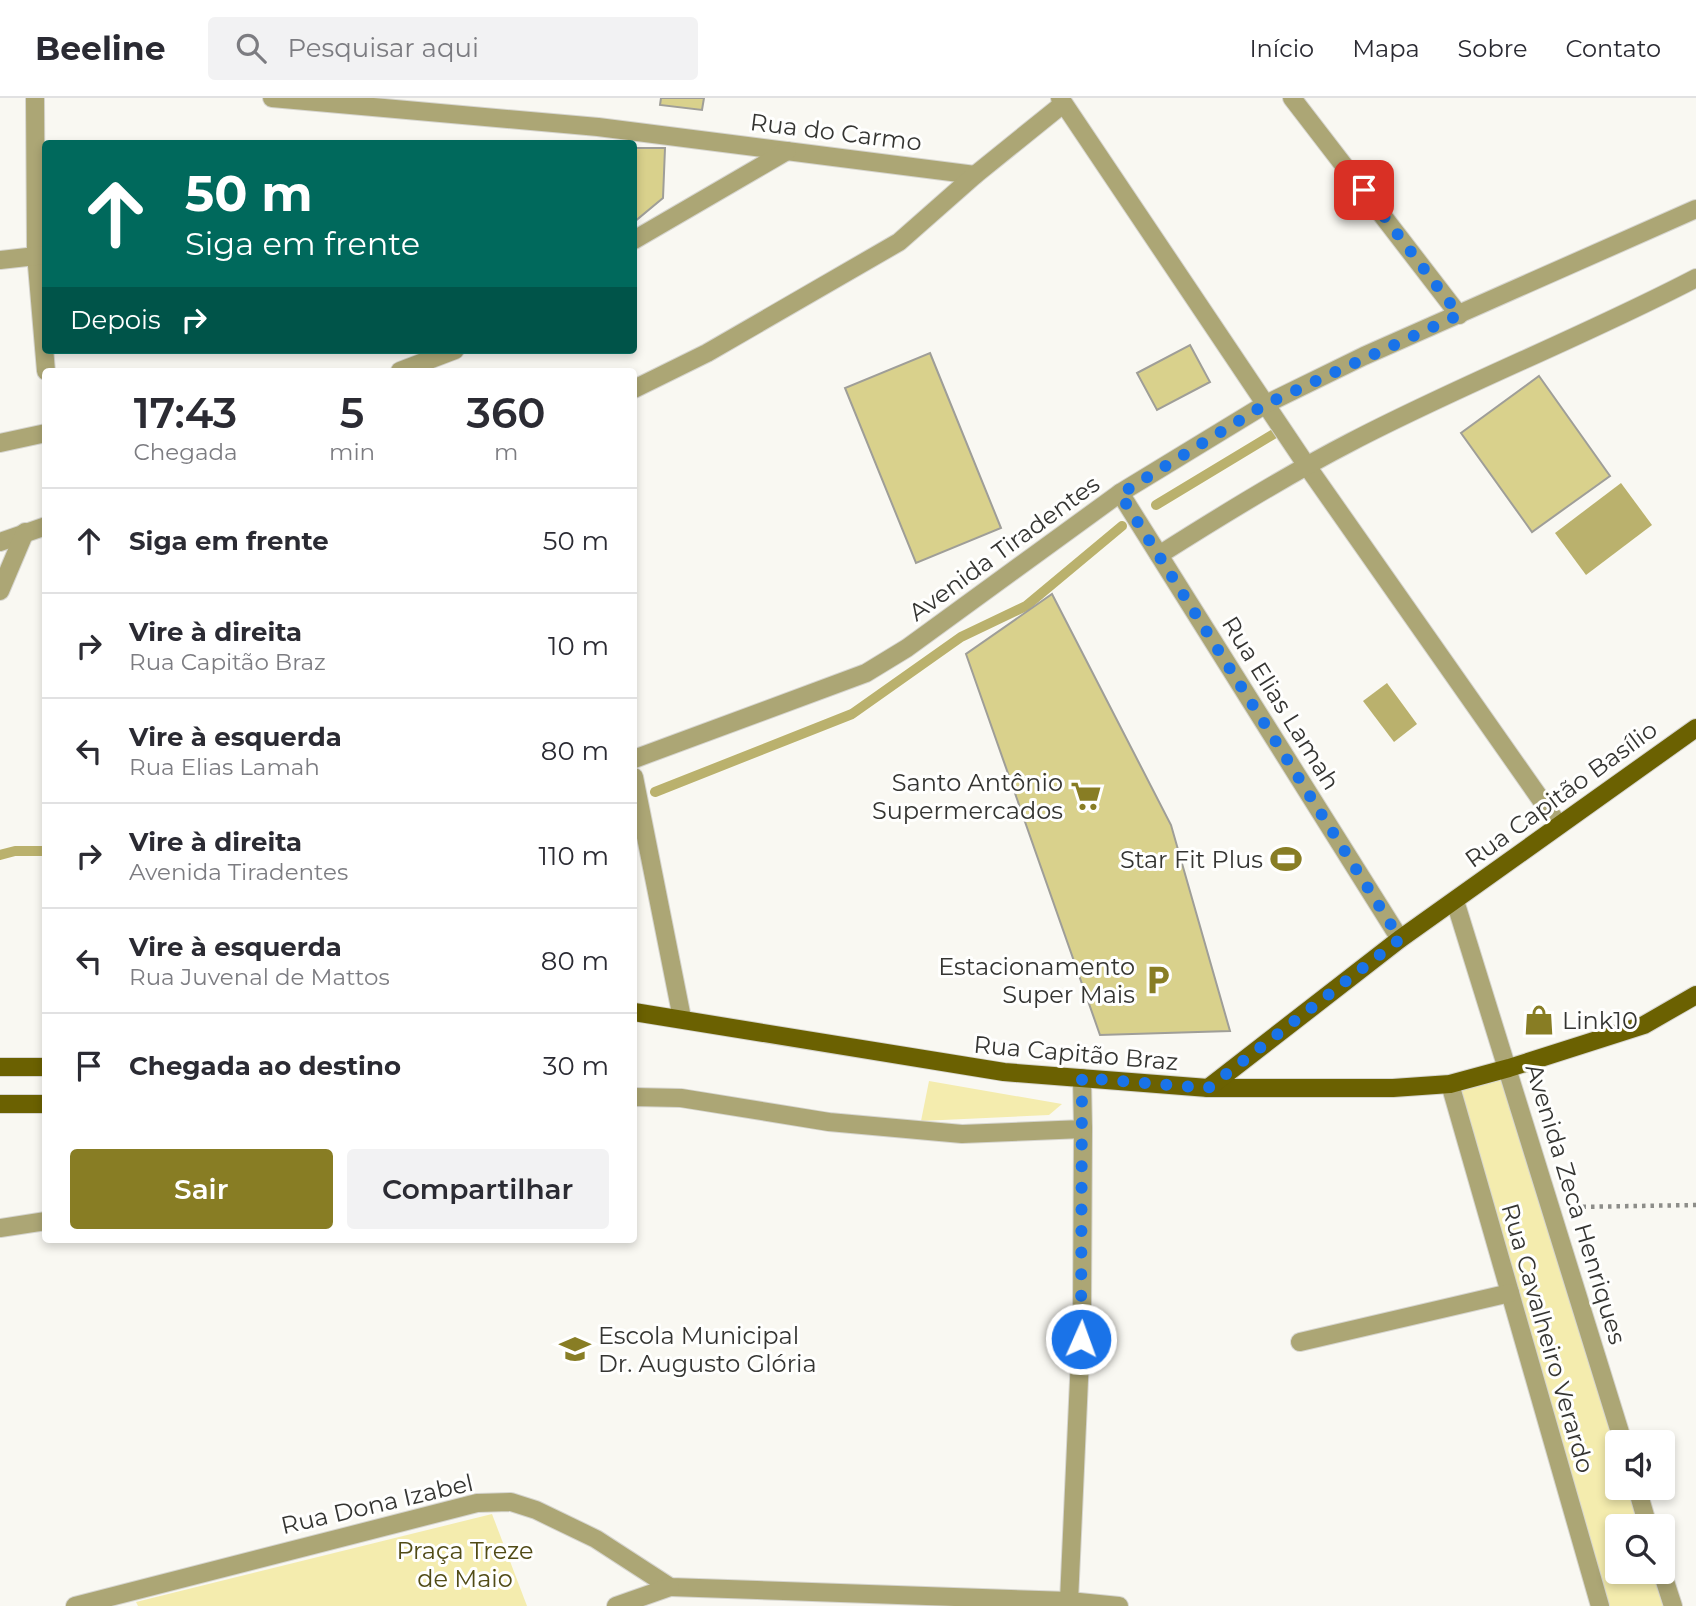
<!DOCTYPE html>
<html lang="pt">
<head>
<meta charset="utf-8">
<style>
  body { margin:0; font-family:Montserrat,sans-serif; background:#f2f2f3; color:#2b2b33; height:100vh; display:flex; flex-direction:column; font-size:26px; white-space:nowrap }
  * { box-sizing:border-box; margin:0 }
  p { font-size:23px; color:#7c7c81 }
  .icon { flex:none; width:38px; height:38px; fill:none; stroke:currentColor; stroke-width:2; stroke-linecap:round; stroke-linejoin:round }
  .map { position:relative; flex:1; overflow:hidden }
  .details { position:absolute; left:42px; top:270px; width:595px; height:875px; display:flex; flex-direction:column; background:#fff; border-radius:7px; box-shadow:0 4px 10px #0003 }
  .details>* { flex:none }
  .guide { position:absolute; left:42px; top:42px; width:595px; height:214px; border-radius:7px; box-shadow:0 4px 10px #0003; background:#00695c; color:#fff; overflow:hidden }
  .controls { position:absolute; left:1605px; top:1332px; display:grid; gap:14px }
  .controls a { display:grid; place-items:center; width:70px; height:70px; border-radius:7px; background:#fff; box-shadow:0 4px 10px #0003; font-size:35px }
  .pin { position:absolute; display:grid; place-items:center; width:60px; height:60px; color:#fff; margin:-30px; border-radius:14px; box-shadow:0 4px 10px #0006 }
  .me { position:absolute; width:77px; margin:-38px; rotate:2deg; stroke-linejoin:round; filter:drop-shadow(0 0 5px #0008) }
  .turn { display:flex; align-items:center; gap:24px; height:147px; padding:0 28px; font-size:32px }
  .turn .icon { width:91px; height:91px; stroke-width:2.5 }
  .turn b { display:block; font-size:49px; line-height:60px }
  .then { display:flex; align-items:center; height:66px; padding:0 28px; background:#0003; gap:14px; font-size:26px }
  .eta { display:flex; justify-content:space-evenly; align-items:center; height:119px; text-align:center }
  .eta b { font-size:42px; font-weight:600; line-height:49px }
  .button { display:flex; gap:14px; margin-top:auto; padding:14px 28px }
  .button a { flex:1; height:80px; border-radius:7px; background:#887d24; color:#fff; font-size:28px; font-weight:600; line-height:80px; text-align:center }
  .button a+a { background:#f2f2f3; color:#2b2b33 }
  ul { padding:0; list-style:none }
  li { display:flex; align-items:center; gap:21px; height:105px; padding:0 28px; border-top:2px solid #e1e1e2 }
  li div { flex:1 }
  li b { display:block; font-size:26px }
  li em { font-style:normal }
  header { display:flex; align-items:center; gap:42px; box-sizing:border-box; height:98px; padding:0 35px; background:#fff; border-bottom:2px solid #e1e1e2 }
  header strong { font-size:33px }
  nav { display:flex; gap:38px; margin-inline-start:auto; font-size:24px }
  .search { width:490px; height:63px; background:#f2f2f3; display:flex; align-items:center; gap:18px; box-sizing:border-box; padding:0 24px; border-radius:7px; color:#7c7c81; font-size:26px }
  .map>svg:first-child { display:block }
</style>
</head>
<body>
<header>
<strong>Beeline</strong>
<div class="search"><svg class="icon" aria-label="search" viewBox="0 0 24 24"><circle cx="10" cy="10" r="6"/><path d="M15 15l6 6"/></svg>Pesquisar aqui</div>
<nav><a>Início</a><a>Mapa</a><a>Sobre</a><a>Contato</a></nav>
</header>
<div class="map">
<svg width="1696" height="1508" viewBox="0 0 1696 1508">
  <rect width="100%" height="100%" fill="#f9f8f2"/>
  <g fill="#f4ecae">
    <polygon points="1509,970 1617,1344 1617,1390 1637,1390 1648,1428 1617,1428 1617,1474 1662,1474 1673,1508 1604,1508 1454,985"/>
    <polygon points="929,983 1062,1006 1049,1017 921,1023"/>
    <polygon points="492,1416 527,1508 138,1508 136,1504"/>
  </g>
  <g fill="#bab16d">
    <polygon points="1621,385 1652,427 1586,477 1555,435"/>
    <polygon points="1387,585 1417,626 1394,644 1363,603"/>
  </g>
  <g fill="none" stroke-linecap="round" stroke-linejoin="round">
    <g stroke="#bab16d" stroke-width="10">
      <polyline points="1156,407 1277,334"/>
      <polyline points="655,694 852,616 961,539 1026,508 1122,428"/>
      <polyline points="0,757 15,753 46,753"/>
    </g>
  </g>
  <g fill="#d9d18c" stroke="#9f9e98" stroke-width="2">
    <polygon points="661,0 704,0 702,12 660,7"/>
    <polygon points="634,50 665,50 663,100 634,124"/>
    <polygon points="1190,247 1210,284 1157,312 1137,275"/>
    <polygon points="930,255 1001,430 916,465 845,290"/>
    <polygon points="1539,278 1610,378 1532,434 1461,335"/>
    <polygon points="1052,496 1171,727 1230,933 1100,937 966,556"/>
  </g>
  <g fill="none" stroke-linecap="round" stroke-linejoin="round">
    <g stroke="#d6d5cf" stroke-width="20">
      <g id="minor">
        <polyline points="35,0 36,156 46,273"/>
        <polyline points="272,0 598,29 975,77"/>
        <polyline points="1060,0 1307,368 1558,726"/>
        <polyline points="1292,0 1459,217"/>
        <polyline points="634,142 787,53"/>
        <polyline points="0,162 45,157"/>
        <polyline points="400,273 455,252"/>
        <polyline points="634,291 707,255 899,144 975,77 1063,6"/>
        <polyline points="0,345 46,335"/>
        <polyline points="1120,395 1400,841"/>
        <polyline points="0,444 46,428"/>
        <path d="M 1159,457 C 1222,417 1285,378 1351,344 C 1464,285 1583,239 1696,180"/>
        <polyline points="0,493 25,434"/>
        <polyline points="634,661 866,575 907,550 1120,395 1266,306 1364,258 1696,111"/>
        <polyline points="634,679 682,920"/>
        <polyline points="1455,803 1623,1344"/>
        <polyline points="1450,986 1600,1508"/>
        <polyline points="634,999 681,1000 829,1024 962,1036 1083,1031 1082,980"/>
        <polyline points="0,1130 46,1123"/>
        <polyline points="1300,1244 1510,1195"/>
        <polyline points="1637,1390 1648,1428"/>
        <polyline points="1662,1474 1673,1508"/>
        <polyline points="1069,1503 1082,1215 1083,1031"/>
        <polyline points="75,1508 477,1405 511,1404 536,1412 596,1441 670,1489 1069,1503 1119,1508"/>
        <polyline points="616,1508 670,1489"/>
      </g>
    </g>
    <g stroke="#d6d5cf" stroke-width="20">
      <g id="major">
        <polyline points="634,914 1004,974 1208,990 1393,990 1450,986 1509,970 1644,927 1696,897"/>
        <polyline points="0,969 46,969"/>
        <polyline points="1208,990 1400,841 1696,630"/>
        <polyline points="0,1006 46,1006"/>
      </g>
    </g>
    <polyline stroke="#8d8d89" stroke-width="4.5" stroke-dasharray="3.5 5" stroke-linecap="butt" points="1574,1109 1696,1107"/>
    <use href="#minor" stroke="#aca675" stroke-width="18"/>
    <use href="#major" stroke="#6b6101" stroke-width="18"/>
  </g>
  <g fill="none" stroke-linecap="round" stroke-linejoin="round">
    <polyline stroke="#1a73e8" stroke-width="12" stroke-dasharray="0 21.6" points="1081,1241 1082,980 1208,990 1400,841 1120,396 1266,306 1459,217 1364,92"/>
  </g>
  <defs>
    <g id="supermarket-bare" transform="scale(2.415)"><path d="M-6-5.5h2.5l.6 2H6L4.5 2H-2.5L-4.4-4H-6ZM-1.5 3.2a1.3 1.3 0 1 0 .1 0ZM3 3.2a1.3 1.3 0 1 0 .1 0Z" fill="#887d24" stroke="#fffffe" stroke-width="2.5" paint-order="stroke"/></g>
    <g id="stadium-bare" transform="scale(2.415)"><path d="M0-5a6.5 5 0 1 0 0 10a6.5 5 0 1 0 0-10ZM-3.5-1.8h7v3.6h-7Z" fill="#887d24" stroke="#fffffe" stroke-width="2.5" paint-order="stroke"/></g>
    <g id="parking-bare" transform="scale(2.415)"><path d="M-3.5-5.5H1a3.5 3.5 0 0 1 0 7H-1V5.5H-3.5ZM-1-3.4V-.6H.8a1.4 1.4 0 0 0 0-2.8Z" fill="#887d24" stroke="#fffffe" stroke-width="2.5" paint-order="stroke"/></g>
    <g id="shop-bare" transform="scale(2.415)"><path d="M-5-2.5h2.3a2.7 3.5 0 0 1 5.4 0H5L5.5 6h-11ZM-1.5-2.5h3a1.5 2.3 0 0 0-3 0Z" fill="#887d24" stroke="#fffffe" stroke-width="2.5" paint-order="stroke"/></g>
    <g id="school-bare" transform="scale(2.415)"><path d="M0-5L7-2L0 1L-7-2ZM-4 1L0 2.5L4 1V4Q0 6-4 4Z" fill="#887d24" stroke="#fffffe" stroke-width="2.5" paint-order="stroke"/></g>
  </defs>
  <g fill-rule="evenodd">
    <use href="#supermarket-bare" x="1086" y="698"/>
    <use href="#stadium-bare" x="1286" y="761"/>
    <use href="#parking-bare" x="1158" y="882"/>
    <use href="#shop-bare" x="1539" y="922"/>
    <use href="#school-bare" x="575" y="1251"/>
  </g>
  <g text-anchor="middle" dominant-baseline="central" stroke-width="6" stroke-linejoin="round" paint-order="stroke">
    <g font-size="24" fill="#353532" stroke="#fffffe">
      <text transform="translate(836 34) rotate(7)">Rua do Carmo</text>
      <text transform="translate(1004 450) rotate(-36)">Avenida Tiradentes</text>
      <text transform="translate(1281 605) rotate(58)">Rua Elias Lamah</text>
      <text transform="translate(1561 696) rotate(-36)">Rua Capitão Basílio</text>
      <text transform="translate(1076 955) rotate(5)">Rua Capitão Braz</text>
      <text transform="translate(1576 1106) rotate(73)">Avenida Zeca Henriques</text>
      <text transform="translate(1548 1240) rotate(74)">Rua Cavalheiro Verardo</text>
      <text transform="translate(377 1406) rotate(-13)">Rua Dona Izabel</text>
    </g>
    <g font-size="24" fill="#353532" stroke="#fffffe" text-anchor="end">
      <text x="1063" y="684">Santo Antônio<tspan x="1063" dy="28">Supermercados</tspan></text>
      <text x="1263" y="761">Star Fit Plus</text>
      <text x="1135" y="868">Estacionamento<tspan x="1135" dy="28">Super Mais</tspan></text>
      <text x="1562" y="922" text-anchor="start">Link10</text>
      <text x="598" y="1237" text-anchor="start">Escola Municipal<tspan x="598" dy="28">Dr. Augusto Glória</tspan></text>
    </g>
    <g font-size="24" fill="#514b16" stroke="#fffffe">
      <text x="465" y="1452">Praça Treze<tspan x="465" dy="28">de Maio</tspan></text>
    </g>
  </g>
</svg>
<div class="controls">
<a><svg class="icon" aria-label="sound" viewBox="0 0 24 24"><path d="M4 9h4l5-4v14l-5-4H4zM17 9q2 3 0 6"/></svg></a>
<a><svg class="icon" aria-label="search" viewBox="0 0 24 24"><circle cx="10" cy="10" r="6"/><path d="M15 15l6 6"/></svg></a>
</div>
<div class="pin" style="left:1364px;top:92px;background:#d93025"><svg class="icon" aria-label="arrive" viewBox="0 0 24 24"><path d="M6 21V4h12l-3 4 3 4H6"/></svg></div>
<svg class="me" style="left:1081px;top:1241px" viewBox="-20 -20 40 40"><circle r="17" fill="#1a73e8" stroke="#fff" stroke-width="3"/><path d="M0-11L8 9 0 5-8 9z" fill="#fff"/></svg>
<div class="guide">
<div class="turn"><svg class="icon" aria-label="ahead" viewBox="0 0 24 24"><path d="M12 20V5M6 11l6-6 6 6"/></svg><div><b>50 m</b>Siga em frente</div></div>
<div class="then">Depois<svg class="icon" aria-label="right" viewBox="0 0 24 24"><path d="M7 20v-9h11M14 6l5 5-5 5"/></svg></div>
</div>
<section class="details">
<div class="eta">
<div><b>17:43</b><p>Chegada</p></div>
<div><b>5</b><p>min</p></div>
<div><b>360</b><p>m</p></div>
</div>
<ul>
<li><svg class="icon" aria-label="ahead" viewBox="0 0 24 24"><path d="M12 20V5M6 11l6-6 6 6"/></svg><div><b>Siga em frente</b></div><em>50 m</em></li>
<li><svg class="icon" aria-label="right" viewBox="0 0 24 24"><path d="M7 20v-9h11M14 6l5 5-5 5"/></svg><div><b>Vire à direita</b><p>Rua Capitão Braz</p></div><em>10 m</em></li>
<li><svg class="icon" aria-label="left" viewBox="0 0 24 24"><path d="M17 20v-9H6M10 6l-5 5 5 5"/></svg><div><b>Vire à esquerda</b><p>Rua Elias Lamah</p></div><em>80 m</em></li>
<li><svg class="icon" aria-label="right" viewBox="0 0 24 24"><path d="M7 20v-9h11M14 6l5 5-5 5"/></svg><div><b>Vire à direita</b><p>Avenida Tiradentes</p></div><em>110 m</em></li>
<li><svg class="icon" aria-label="left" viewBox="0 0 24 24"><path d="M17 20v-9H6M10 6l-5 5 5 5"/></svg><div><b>Vire à esquerda</b><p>Rua Juvenal de Mattos</p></div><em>80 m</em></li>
<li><svg class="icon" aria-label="arrive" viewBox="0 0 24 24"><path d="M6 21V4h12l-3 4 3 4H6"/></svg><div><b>Chegada ao destino</b></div><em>30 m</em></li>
</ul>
<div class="button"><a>Sair</a><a>Compartilhar</a></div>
</section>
</div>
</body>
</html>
